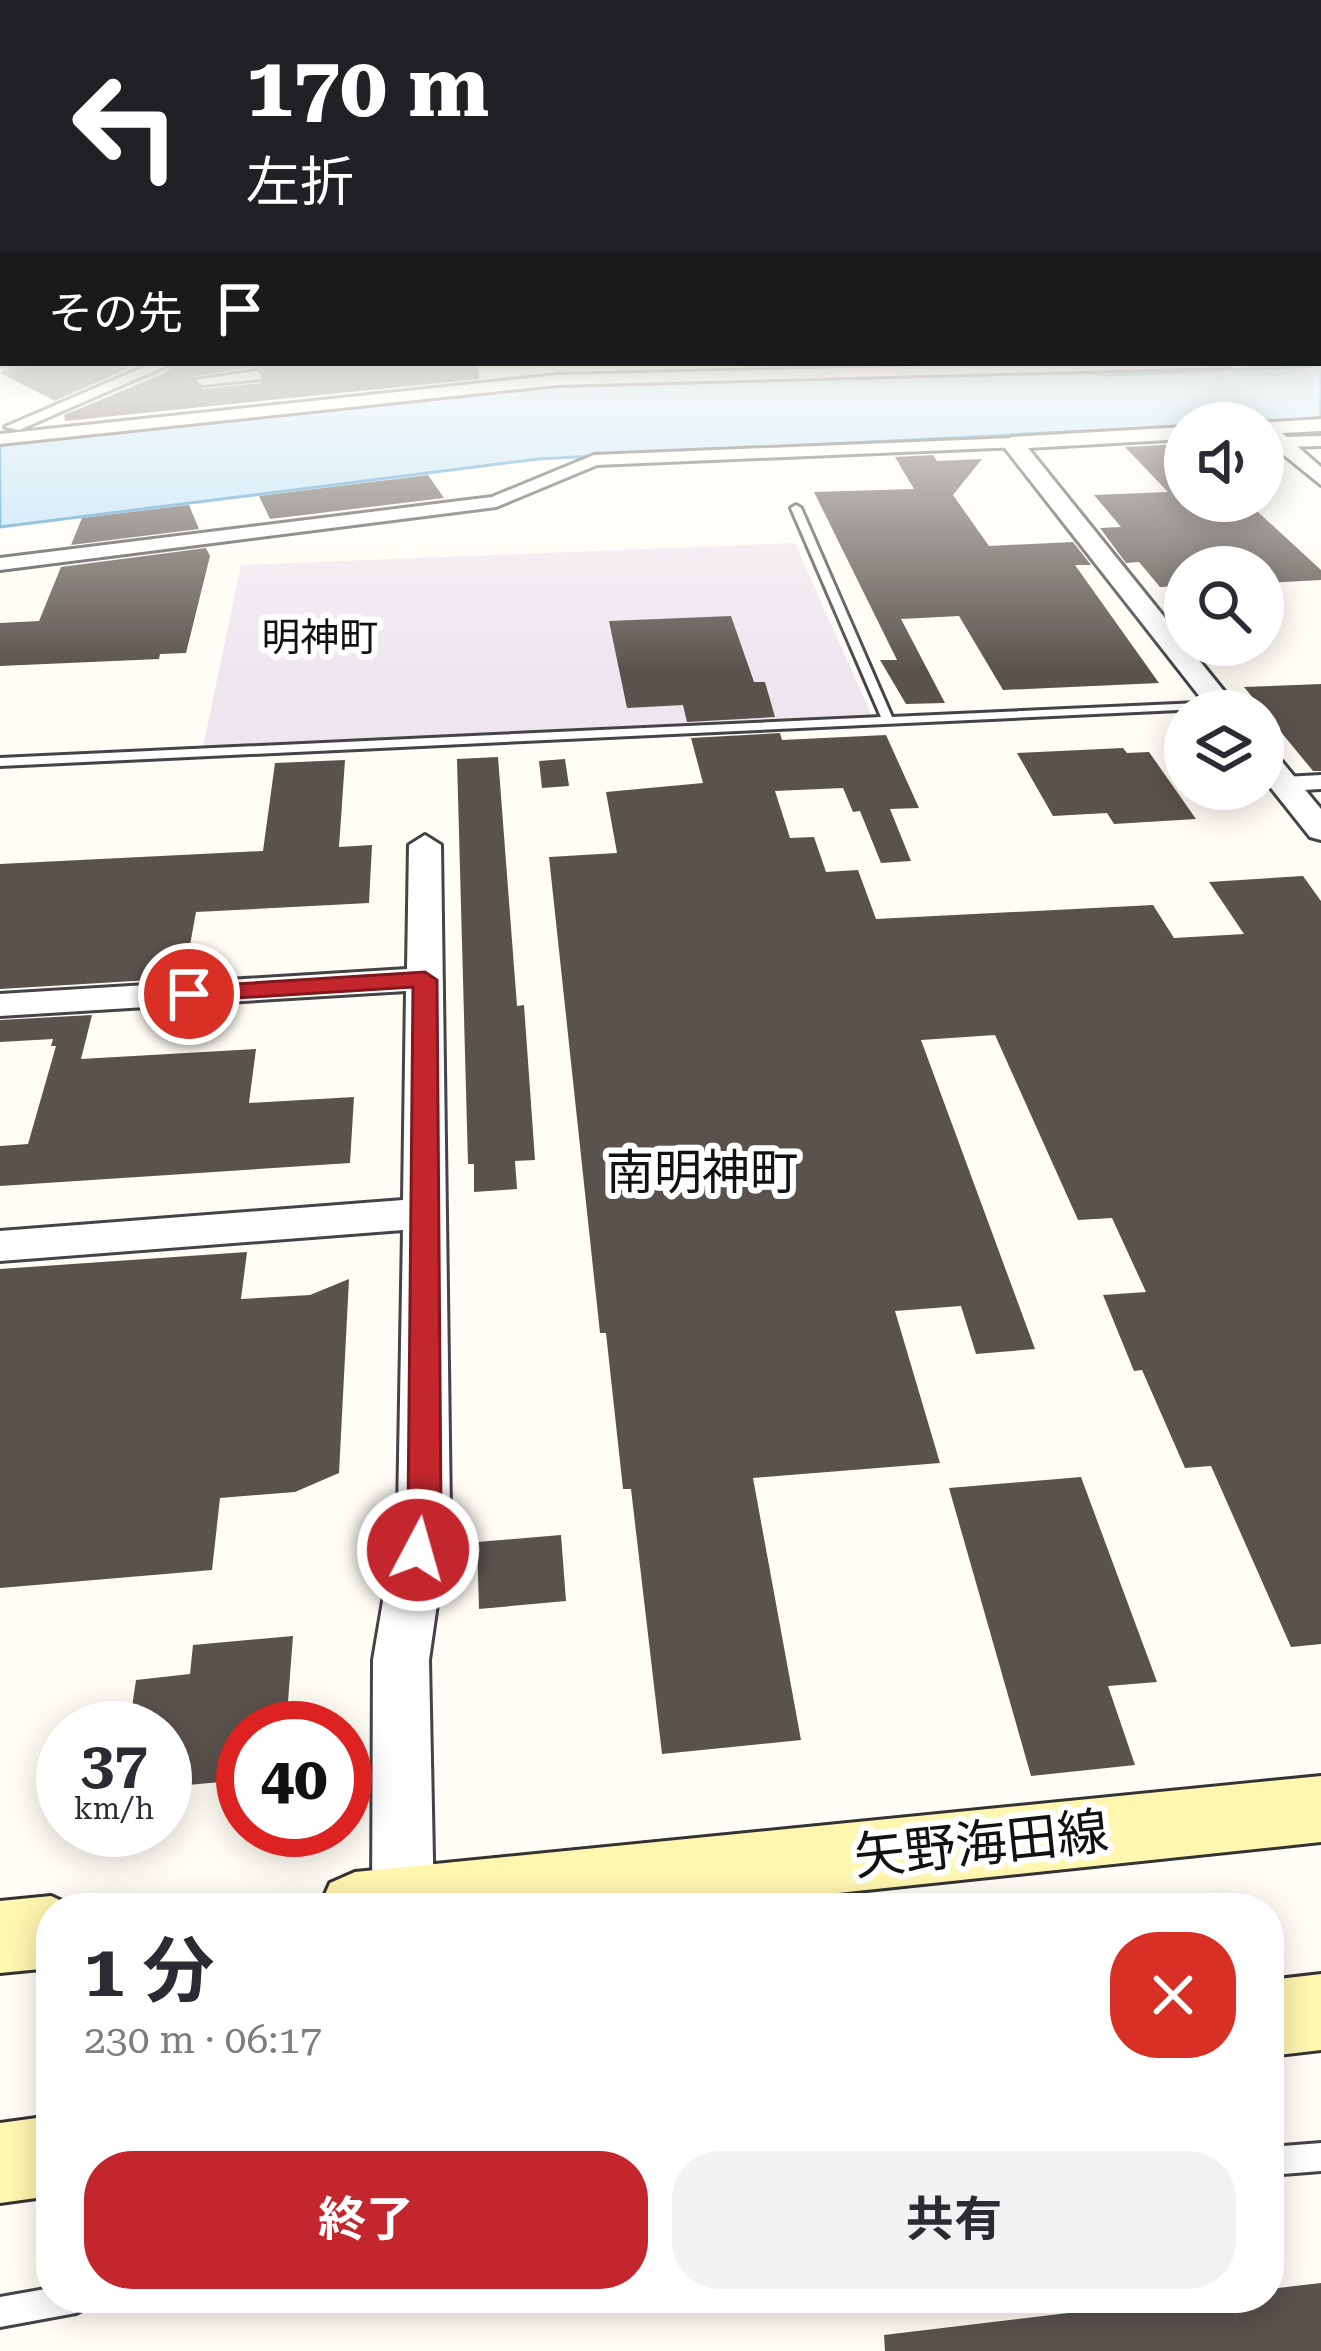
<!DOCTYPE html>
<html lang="ja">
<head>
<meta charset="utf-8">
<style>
  body { margin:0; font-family:"Roboto Serif","Noto Sans JP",serif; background:#f2f2f3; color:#2b2b33; height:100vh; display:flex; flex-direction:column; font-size:45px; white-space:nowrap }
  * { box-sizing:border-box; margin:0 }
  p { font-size:39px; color:#7c7c81 }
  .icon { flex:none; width:66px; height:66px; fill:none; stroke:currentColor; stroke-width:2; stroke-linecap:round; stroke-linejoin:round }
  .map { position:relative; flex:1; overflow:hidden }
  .drawer { position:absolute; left:36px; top:1893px; width:1248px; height:420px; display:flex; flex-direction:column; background:#fff; border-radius:48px; box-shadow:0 6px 30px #0003 }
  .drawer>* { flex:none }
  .banner { position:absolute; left:0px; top:0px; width:1323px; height:366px; box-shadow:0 6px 30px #0003; background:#202124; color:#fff; overflow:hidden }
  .fabs { position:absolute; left:1164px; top:402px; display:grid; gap:24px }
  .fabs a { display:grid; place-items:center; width:120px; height:120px; border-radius:50%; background:#fff; box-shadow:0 6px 30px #0003; font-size:60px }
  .speed { position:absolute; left:36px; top:1701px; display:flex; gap:24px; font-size:60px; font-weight:700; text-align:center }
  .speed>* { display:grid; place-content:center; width:156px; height:156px; border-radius:50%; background:#fff; box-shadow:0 6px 30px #0003; line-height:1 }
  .speed small { font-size:30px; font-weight:400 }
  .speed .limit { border:18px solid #d22; background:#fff; color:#111 }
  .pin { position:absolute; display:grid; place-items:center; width:102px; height:102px; color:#fff; margin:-51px; border:6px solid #fff; border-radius:50%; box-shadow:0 3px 12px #0007 }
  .me { position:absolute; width:132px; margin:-66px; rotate:6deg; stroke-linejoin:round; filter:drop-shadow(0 0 9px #0008) }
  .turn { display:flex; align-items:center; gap:42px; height:252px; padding:0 48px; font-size:54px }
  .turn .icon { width:156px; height:156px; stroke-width:2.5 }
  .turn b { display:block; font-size:84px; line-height:102px }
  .then { display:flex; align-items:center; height:114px; padding:0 48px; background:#0003; gap:24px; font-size:45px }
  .round { display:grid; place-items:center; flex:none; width:126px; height:126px; border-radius:48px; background:#f2f2f3 }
  .headline { display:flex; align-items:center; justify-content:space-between; height:204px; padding:0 48px }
  h1 { font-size:72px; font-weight:700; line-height:90px }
  .button { display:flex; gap:24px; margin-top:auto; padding:24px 48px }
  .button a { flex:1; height:138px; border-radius:48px; background:#c4262e; color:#fff; font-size:48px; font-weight:700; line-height:138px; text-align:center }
  .button a+a { background:#f2f2f3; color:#2b2b33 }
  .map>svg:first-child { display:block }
</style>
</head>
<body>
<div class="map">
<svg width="1321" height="2351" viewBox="0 0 1321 2351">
  <rect width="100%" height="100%" fill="#fffdf5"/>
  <polygon fill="#eee6ef" points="795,543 871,714 203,747 241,565"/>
  <polygon fill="#b9e0f7" stroke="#3f96cf" stroke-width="3" points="1321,366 1321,419 538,459 0,527 0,443 572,383 1073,371 1108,375"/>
  <g fill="#5a524d" fill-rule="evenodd">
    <polygon points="12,363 95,363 129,368 55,401 0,373"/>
    <path d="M 177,363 L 478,363 L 479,379 L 65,421 L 64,415 L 163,374 ZM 255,367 L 265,370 L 261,383 L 203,389 L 191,381 L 194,376 Z"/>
    <polygon points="1185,444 1185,501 1246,501 1321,570 1321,580 1263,583 1263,567 1243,567 1237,561 1185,563 1185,586 1160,587 1139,562 1126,563 1100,528 1121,527 1094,495 1168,492 1125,447"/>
    <polygon points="933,455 937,461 982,459 953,495 989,546 1073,542 1091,565 1075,565 1159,683 1003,690 959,616 901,619 945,703 906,704 880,660 897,660 814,492 914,489 895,457"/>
    <polygon points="428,475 444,498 270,519 259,496"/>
    <polygon points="189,505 199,529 71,545 82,518"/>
    <polygon points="206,548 210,556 186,653 160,654 159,659 0,666 0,623 39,621 61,567"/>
    <polygon points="731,616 754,682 765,682 775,717 687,722 683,705 627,708 609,621"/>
    <polygon points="1321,684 1321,771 1313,771 1244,687"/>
    <polygon points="780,733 782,740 886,735 919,808 890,809 911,861 881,863 860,811 853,812 843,788 775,791 790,838 814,837 826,872 858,870 876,919 1153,905 1174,938 1244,934 1209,882 1303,876 1321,901 1321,1644 1291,1647 1211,1466 1185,1468 1142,1370 1134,1371 1103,1295 1146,1292 1112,1218 1078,1220 995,1035 921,1040 1035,1349 976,1354 961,1306 895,1311 940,1463 753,1478 801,1740 662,1754 631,1489 623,1489 606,1333 600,1333 549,857 617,853 606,792 703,783 691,738"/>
    <polygon points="1123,748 1127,753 1149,752 1196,819 1114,824 1107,813 1053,816 1017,753"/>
    <polygon points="498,757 517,1006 524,1005 535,1160 515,1161 517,1189 474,1192 474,1164 468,1164 457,759"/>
    <polygon points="565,759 569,786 542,788 539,761"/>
    <polygon points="345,760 339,847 372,845 369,903 196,912 184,978 0,989 0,864 263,851 275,763"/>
    <polygon points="92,1015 81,1059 256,1049 249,1103 354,1097 350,1163 0,1186 0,1146 28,1144 56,1046 51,1046 53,1039 0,1042 0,1020"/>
    <polygon points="247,1252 241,1299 310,1295 349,1279 339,1473 295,1492 220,1498 212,1570 0,1588 0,1269"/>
    <polygon points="1081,1477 1157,1682 1108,1686 1135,1765 1031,1776 949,1488"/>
    <polygon points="561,1535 566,1601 479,1609 477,1542"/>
    <polygon points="293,1636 286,1728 243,1728 243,1780 165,1787 165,1728 129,1728 136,1680 190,1674 193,1645"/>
    <polygon points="1321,2283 1321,2351 885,2351 884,2335 1193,2298 1269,2298 1269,2289"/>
  </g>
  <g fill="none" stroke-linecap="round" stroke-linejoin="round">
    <g stroke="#444" stroke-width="6">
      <g id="service">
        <polygon points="3,353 3,357 0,358 0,354"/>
        <polygon points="796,505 801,508 892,717 1221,702 1227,705 1221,708 0,766 0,758 881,717 791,508"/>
        <polygon points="1321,2143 1321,2171 1269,2175 1269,2147"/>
        <polygon points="51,2288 51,2298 91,2298 86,2308 76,2313 0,2327 0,2297"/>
      </g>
    </g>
    <g stroke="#444" stroke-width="6">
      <g id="minor">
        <polygon points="1321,355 1321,363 1318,363"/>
        <polygon points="0,357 3,357 3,363 8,364 0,366"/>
        <polygon points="153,363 173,363 19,430 5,427"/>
        <polygon points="1051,363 1234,363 1227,367 558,385 0,444 0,434 558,375"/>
        <polygon points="256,371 261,373 261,379 203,385 195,380"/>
        <polygon points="1321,436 1321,446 1280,447 1272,442 1280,437"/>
        <polygon points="1012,438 1018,439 1018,447 597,465 496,507 0,570 0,558 492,497 594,455"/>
        <polygon points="1321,775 1321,789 1284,791 1272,784 1284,777"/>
      </g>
    </g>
    <g stroke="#444" stroke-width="6">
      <g id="tertiary">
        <polygon points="1321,419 1321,431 1282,433 1321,467 1321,485 1263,438 1263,423 1258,423"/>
        <polygon points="1185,427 1185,439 1028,448 1240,711 1211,711 1001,443 1012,437"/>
        <polygon points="1263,749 1274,752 1321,809 1321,840 1310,837 1263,778"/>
        <polygon points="425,835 441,845 450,1513 429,1660 434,1908 372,1908 373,1660 398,1513 403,1230 0,1261 0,1231 403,1200 406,991 0,1016 0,994 407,969 409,845"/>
      </g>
    </g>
    <g stroke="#333" stroke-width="6">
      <g id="secondary">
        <polygon points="1321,1776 1321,1842 695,1908 319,1908 330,1883 355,1872"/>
        <polygon points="51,1896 77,1908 51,1908 51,1968 0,1973 0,1901"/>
        <polygon points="1321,1974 1321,2050 1269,2056 1269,1980"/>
        <polygon points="51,2116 51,2196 0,2203 0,2123"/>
      </g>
    </g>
    <use href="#service" fill="#fff" fill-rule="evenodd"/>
    <use href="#minor" fill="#fff" fill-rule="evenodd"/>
    <use href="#tertiary" fill="#fff" fill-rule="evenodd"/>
    <use href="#secondary" fill="#fff6b0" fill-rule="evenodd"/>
  </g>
  <linearGradient id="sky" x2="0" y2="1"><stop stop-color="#95c6ee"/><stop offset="0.51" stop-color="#fffefa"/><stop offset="1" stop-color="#fffefa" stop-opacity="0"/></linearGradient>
  <rect width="1321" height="670" fill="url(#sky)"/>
  <polygon fill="#c4262e" stroke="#7f191e" stroke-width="3" points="425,972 437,980 441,1513 431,1560 418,1564 406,1560 401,1550 408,1513 413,987 189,1001 177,994 189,987"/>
  <g text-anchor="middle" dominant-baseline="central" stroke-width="12" stroke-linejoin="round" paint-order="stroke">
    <g font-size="39" fill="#111" stroke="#fff">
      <text x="320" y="638">明神町</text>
    </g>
    <g font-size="48" fill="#111" stroke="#fff">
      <text x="702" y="1173">南明神町</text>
    </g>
    <g font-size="51" fill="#111" stroke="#fff">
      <text transform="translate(981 1844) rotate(-6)">矢野海田線</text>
    </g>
  </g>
</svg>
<div class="fabs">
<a><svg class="icon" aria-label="sound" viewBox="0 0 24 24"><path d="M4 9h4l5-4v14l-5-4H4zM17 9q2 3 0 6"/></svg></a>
<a><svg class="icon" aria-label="search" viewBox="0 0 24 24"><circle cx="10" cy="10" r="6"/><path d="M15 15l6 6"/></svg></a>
<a><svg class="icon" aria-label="layers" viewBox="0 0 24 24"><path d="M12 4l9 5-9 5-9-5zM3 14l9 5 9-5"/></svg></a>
</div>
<div class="speed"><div>37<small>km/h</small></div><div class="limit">40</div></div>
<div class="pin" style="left:189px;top:994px;background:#d93025"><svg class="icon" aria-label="arrive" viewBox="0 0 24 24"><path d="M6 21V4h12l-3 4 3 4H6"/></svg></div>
<svg class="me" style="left:418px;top:1550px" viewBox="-20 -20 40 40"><circle r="17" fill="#c4262e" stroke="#fff" stroke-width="3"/><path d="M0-11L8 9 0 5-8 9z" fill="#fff"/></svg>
<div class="banner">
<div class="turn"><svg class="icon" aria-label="left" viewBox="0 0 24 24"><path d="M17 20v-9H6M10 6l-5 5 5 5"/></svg><div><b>170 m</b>左折</div></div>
<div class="then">その先<svg class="icon" aria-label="arrive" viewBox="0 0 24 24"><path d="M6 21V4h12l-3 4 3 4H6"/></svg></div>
</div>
<section class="drawer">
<div class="headline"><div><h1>1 分</h1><p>230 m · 06:17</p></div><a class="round" style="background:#d93025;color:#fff"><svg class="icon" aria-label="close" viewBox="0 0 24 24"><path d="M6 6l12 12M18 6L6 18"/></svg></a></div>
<div class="button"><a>終了</a><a>共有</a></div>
</section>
</div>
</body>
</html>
